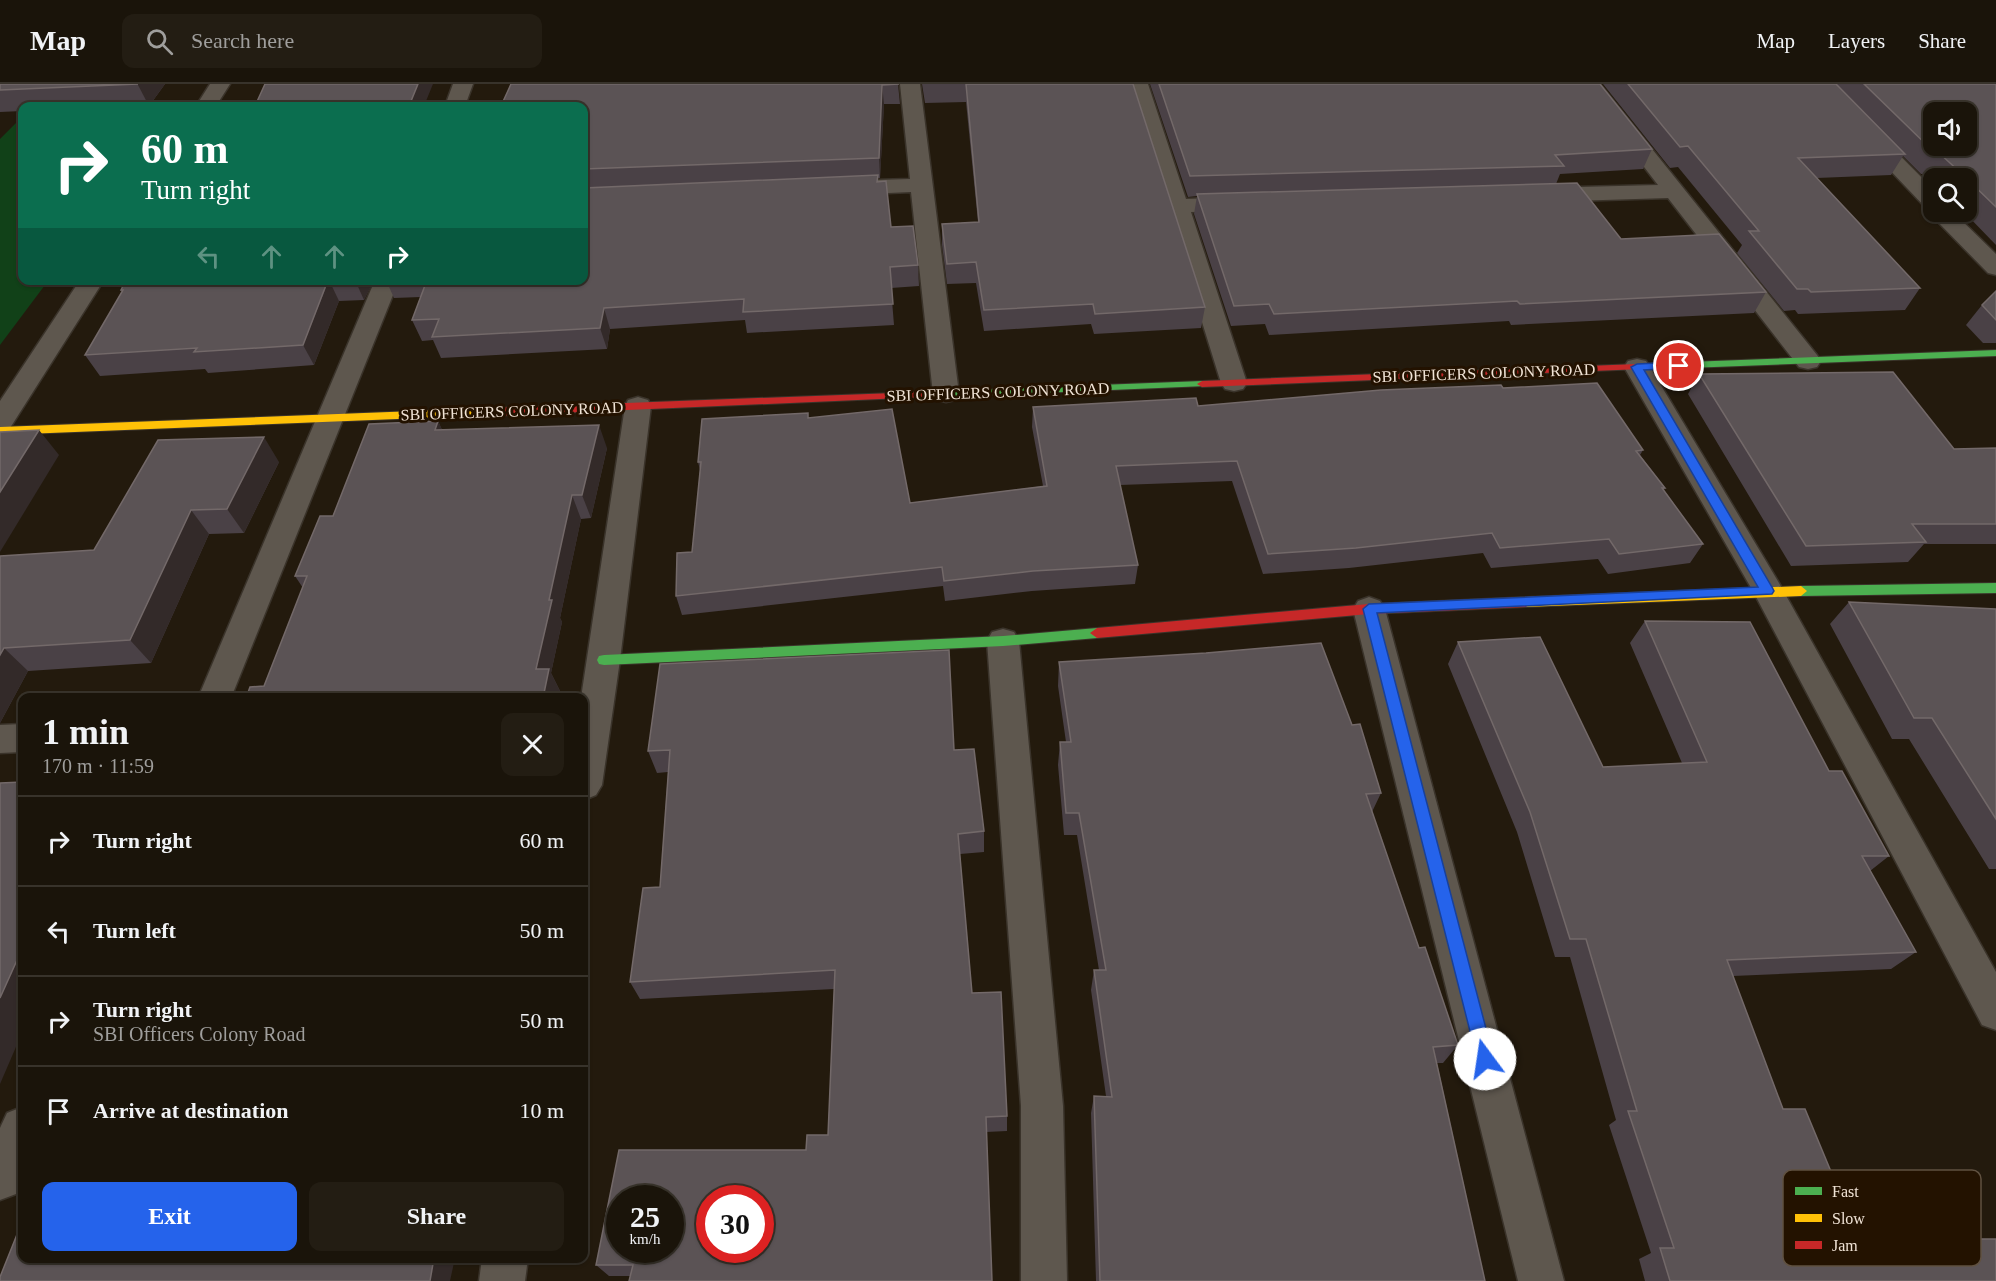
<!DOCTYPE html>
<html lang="en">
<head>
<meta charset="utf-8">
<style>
  body { margin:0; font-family:Georgia,serif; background:#231d13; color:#f1f3f6; height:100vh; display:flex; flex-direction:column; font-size:22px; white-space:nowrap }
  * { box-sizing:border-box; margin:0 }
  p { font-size:20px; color:#9f9e9c }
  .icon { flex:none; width:33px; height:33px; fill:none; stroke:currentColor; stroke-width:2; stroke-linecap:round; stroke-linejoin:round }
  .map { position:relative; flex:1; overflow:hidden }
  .sheet { position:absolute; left:18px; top:609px; width:570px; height:570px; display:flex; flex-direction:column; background:#1a140a; border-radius:12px; box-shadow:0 2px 4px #0004,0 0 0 2px #38332b }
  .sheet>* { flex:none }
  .hud { position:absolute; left:18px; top:18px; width:570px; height:183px; border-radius:12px; box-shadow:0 2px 4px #0004,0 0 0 2px #38332b; background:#0b6e4f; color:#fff; overflow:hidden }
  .buttons { position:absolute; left:1923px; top:18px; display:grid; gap:12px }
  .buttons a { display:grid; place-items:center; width:54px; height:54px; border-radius:12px; background:#1a140a; box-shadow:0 2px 4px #0004,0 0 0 2px #38332b; font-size:30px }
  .speed { position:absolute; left:606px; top:1101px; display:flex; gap:12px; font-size:30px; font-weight:700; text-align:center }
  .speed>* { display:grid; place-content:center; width:78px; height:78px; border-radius:50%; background:#1a140a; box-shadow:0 2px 4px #0004,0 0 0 2px #38332b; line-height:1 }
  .speed small { font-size:15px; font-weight:400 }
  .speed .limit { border:9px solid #d22; background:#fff; color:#111 }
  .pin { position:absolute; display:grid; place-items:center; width:51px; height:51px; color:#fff; margin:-26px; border:3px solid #fff; border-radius:50%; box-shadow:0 2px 6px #0007 }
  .me { position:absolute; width:66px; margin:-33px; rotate:346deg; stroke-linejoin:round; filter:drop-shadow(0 0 4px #0008) }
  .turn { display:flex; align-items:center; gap:21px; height:126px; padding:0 24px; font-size:27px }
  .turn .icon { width:78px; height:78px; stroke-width:2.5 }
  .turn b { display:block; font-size:42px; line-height:51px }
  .lanes { display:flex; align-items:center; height:57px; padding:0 24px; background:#0003; justify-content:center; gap:30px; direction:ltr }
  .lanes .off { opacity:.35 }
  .round { display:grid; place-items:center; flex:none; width:63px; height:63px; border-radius:12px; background:#231d13 }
  .headline { display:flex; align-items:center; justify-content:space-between; height:102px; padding:0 24px }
  h1 { font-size:36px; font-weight:800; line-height:45px }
  .button { display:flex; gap:12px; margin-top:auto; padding:12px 24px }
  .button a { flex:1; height:69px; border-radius:12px; background:#2563eb; color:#fff; font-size:24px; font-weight:800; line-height:69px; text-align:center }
  .button a+a { background:#231d13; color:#f1f3f6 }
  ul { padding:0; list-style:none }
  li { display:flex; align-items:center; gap:18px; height:90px; padding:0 24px; border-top:2px solid #38332b }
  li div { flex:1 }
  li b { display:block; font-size:22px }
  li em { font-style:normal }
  header { display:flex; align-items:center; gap:36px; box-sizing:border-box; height:84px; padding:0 30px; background:#1a140a; border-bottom:2px solid #38332b }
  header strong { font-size:28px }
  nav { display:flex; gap:33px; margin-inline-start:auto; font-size:21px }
  .search { width:420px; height:54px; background:#231d13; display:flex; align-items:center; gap:15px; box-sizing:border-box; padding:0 21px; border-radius:12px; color:#9f9e9c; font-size:22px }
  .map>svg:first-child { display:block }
</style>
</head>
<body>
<header>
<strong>Map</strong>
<div class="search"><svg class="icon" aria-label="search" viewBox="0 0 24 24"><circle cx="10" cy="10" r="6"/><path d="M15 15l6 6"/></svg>Search here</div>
<nav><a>Map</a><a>Layers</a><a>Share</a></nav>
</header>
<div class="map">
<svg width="1996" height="1197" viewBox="0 0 1996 1197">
  <rect width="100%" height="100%" fill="#231a0d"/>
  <polygon fill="#114118" points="20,35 22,35 22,196 48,197 0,261 0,55"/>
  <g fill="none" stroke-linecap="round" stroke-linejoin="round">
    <g stroke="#3a332a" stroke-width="3">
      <g id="street">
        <polygon points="210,0 230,0 216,22 196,22"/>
        <polygon points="453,0 473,0 465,22 445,22"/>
        <polygon points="900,0 920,0 959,310 955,316 946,318 937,316 933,310 911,108 843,111 835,109 832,104 835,99 843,97 910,95"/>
        <polygon points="1128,0 1148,0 1186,115 1241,113 1249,115 1252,120 1249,125 1241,127 1191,128 1247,299 1243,305 1234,307 1225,305 1221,299"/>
        <polygon points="1580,0 1600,0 1817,271 1821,277 1817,283 1808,285 1799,283 1668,114 1539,118 1531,116 1528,111 1531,106 1539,104 1658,101"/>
        <polygon points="1808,0 1829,0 1934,106 1934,128 1953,128 1996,170 1996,191 1988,189 1933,133 1930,128 1932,125 1926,124"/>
        <polygon points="80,196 104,196 10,344 0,347 0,317"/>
        <polygon points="375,196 399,196 231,614 198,614"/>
        <polygon points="1637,275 1646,277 1650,283 1779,499 1996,888 1996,946 1982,941 1754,509 1624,283 1628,277"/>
        <polygon points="638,313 648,316 651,322 620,576 602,701 596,711 584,716 584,614 581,614 625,322 628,316"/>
        <polygon points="1369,513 1380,517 1385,525 1564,1197 1518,1197 1353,525 1358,517"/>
        <polygon points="1003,545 1014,548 1019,557 1063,1022 1067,1197 1021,1197 1021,1022 987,557 992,548"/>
        <polygon points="22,640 22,668 0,669 0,641"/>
        <polygon points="22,1023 22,1093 16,1110 0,1116 0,1044 7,1029"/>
        <polygon points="482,1174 528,1174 525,1197 479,1197"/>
      </g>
    </g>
    <g stroke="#3a332a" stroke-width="2">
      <g id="fast">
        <polygon points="1996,266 1996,272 1688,284 1683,281 1688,278"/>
        <polygon points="1202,297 1206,298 1206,302 921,314 916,311 921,308"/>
        <polygon points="1996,499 1996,509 1801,512 1795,507 1801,502"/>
        <polygon points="1097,544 1104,549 1097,554 1003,562 604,581 599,580 597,576 599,572 604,571 1003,552"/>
      </g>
    </g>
    <g stroke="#3a332a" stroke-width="2">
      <g id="slow">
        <polygon points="493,324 497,325 497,331 0,351 0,343"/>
        <polygon points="1801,502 1807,507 1801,512 1526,523 1520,518 1526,513"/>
      </g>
    </g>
    <g stroke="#3a332a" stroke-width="2">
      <g id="jam">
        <polygon points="1688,278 1693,281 1692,283 1202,303 1197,300 1202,297"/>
        <polygon points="921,308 925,309 925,313 493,332 487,328 493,324"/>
        <polygon points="1526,513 1532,518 1526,523 1369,530 1097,554 1090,549 1097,544 1369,520"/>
      </g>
    </g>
    <use href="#street" fill="#5e574e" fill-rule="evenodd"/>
    <use href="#fast" fill="#4caf50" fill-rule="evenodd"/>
    <use href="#slow" fill="#ffc107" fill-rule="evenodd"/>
    <use href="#jam" fill="#c62828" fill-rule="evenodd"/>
  </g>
  <g fill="#4a4146">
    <polygon points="0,0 165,0 149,22 22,22 22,27 0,28"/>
    <polygon points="898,0 900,20 884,20 880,94 878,94 878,98 891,143 918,181 919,202 891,204 894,241 747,249 745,236 610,245 607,265 441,274 433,256 422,257 412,236 421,213 394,214 386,196 584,196 584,22 501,22"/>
    <polygon points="922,0 1133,0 1205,223 1201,244 1094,250 1091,240 984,247 976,199 947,200 942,161 942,140 978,138 966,18 925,19"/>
    <polygon points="1150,0 1600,0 1652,65 1643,85 1560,90 1556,100 1621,155 1766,208 1754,229 1511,241 1509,237 1269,251 1265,240 1231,242 1194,130 1197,112 1188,113"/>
    <polygon points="1603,0 1996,0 1996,161 1964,128 1966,128 1966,94 1934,94 1934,97 1925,90 1921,90 1903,72 1891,91 1817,94 1920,204 1905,226 1798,230 1795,226 1784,227 1737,169 1742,161 1678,83 1670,84"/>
    <polygon points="126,196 374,196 364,216 339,217 314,281 208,289 205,285 100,292 85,271 122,208 121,206"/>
    <polygon points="1996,207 1996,259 1983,259 1966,241 1982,221"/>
    <polygon points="1699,290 1954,365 1996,364 1996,460 1924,460 1908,478 1791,482 1688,310"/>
    <polygon points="1503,304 1643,366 1640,371 1665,404 1664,406 1703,460 1690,479 1608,490 1598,475 1491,484 1483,469 1349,484 1263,490 1232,397 1120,401 1138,481 1135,500 1032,507 945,517 943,502 682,531 676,512 692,468 700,386 698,378 809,334 910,419 1043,402 1032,343 1033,323 1198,322"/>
    <polygon points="438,337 442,346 607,364 591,434 581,435 560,534 562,538 551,589 560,607 558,614 246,614 264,602 303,504 295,492 333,432"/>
    <polygon points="279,378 244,449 209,450 151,579 28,587 0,639 0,472 94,466"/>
    <polygon points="1849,518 1996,525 1996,785 1989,785 1909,655 1892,655 1830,540"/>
    <polygon points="1645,537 1829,687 1889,772 1870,787 1916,868 1891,885 1733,892 1783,1025 1859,1155 1996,1197 1645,1197 1639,1175 1651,1169 1609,1041 1616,1036 1570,873 1555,873 1517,748 1448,580 1458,558 1603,683 1682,679 1630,559"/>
    <polygon points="1059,578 1352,641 1381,709 1372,728 1419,864 1458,961 1443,979 1437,979 1485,1197 1096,1197 1091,1029 1094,1012 1106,1012 1091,906 1094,886 1099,886 1077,751 1064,751 1058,681 1060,658 1066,658 1058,602"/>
    <polygon points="660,580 954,666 984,747 984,768 960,770 972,909 1007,1032 1007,1047 986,1048 630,1192 609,1192 596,1181 806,1066 828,1051 834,905 640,915 630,898 660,803 668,688 657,689 648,667"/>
  </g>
  <g fill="#332a29">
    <polygon points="138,0 165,0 149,22 138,1"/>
    <polygon points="418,0 433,0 424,22 409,22"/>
    <polygon points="882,1 884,20 880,94 879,74"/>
    <polygon points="329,196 339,217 314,281 303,261"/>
    <polygon points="355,196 374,196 364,216"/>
    <polygon points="604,224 610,245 607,265 600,244"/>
    <polygon points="438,337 449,360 435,346"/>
    <polygon points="599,341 607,364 591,434 582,411"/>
    <polygon points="39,346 59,371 0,468 0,408"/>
    <polygon points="264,353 279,378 244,449 227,425"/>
    <polygon points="572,411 581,435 560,534 562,538 551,589 560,607 558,614 543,614 536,585 549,516"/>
    <polygon points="191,426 209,450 151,579 130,556"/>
    <polygon points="4,564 28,587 0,639 0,571"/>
    <polygon points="22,865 22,949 0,1000 0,914"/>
    <polygon points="434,1174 455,1174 450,1197 430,1197"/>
  </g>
  <g fill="#5b5355" stroke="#736969" stroke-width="1.5" fill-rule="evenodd">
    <polygon points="0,0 138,0 0,6"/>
    <polygon points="265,0 418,0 409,22 255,22"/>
    <polygon points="511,0 899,0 882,1 879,74 584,85 584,22 501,22"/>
    <polygon points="966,0 1133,0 1205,223 1095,230 1093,220 984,226 976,178 947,180 942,140 979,138"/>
    <polygon points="1159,0 1600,0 1652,65 1555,71 1564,82 1190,92"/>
    <polygon points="1628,0 1836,0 1905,70 1798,74 1920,204 1811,208 1808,205 1797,205 1749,147 1759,147 1688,62 1680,63"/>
    <path d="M 1864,0 L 1996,0 L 1996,123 L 1961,89 L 1939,69 L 1935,69 ZM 1934,28 L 1966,28 L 1966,62 L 1934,62 Z"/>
    <polygon points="878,91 877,98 886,97 891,143 913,142 918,181 890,183 893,220 743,228 744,215 604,224 600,244 432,253 439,235 412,236 427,196 584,196 584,104"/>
    <polygon points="1577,99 1621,155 1719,150 1766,208 1520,220 1517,217 1274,230 1269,220 1234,222 1197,110"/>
    <polygon points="126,196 328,196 303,261 194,268 197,264 85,271 123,206 121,206"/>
    <polygon points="1996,207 1996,236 1982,221"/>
    <polygon points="1893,288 1954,365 1996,364 1996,440 1912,440 1926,458 1806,462 1699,290"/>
    <polygon points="1597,299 1643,366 1636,367 1665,404 1662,404 1703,460 1619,470 1609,455 1500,464 1492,449 1356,464 1268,470 1237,377 1116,382 1138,481 1033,487 944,497 942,483 676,512 677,469 692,468 701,378 698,378 702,335 808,329 808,334 892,325 910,419 1047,402 1033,323 1196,314 1198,322 1381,306 1501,301 1503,304"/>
    <polygon points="438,337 435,346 599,341 582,411 572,411 549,516 552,516 536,585 549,585 543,614 246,614 250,603 264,602 307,492 295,492 320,432 333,432 369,340"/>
    <polygon points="39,346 0,408 0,348"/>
    <polygon points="264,353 227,425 191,426 130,556 4,564 0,571 0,472 94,466 158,356"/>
    <polygon points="1849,518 1996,525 1996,735 1932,634 1914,634"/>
    <polygon points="1645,537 1750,538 1829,687 1842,687 1889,772 1862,772 1916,868 1727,876 1783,1025 1805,1025 1859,1155 1996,1155 1996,1197 1670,1197 1660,1164 1674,1164 1628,1027 1637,1027 1586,855 1570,855 1530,728 1458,558 1540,553 1603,683 1707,678"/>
    <polygon points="1321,559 1352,641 1360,640 1381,709 1366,710 1419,864 1425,863 1458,961 1433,963 1485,1197 1100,1197 1094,1012 1112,1013 1094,886 1106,886 1079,729 1066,729 1060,658 1071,658 1059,578 1206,569"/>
    <path d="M 949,566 L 954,666 L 974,665 L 984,747 L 958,750 L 972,909 L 1001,908 L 1007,1032 L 986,1033 L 992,1197 L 629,1197 L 633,1181 L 596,1181 L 619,1066 L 806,1066 L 807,1051 L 828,1051 L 835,886 L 630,898 L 643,804 L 660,803 L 670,666 L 648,667 L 660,580 ZM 620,1114 L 670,1114 L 670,1166 L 620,1166 ZM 710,1114 L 760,1114 L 760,1166 L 710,1166 Z"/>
    <polygon points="22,698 22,865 0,914 0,699"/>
    <polygon points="22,1138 22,1174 434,1174 430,1197 0,1197 0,1193"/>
  </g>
  <polygon fill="#2563eb" stroke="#184099" stroke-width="1.5" points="1679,278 1683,279 1683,284 1644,286 1772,503 1774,507 1772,510 1377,529 1494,975 1491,981 1485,983 1479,981 1477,975 1363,525 1369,520 1758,503 1631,283 1637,280"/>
  <g text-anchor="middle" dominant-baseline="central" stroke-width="6" stroke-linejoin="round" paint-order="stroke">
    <g font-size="16" fill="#f0e3d5" stroke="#231200">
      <text transform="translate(1484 289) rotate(-2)">SBI OFFICERS COLONY ROAD</text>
      <text transform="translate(998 308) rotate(-2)">SBI OFFICERS COLONY ROAD</text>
      <text transform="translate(512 327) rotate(-2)">SBI OFFICERS COLONY ROAD</text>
    </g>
  </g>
  <rect x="1783" y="1086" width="198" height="96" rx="9" fill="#231200" stroke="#605140" stroke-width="1.5"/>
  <rect x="1795" y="1103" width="27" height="8" fill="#4caf50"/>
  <rect x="1795" y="1130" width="27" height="8" fill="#ffc107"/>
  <rect x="1795" y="1157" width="27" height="8" fill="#c62828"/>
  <g font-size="16" fill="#f0e3d5">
    <text x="1832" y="1113">Fast</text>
    <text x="1832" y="1140">Slow</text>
    <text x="1832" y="1167">Jam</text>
  </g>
</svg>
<div class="buttons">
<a><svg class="icon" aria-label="sound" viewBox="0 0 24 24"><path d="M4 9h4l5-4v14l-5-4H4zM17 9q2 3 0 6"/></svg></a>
<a><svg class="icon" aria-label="search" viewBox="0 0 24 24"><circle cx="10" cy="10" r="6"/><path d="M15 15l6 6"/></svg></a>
</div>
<div class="speed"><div>25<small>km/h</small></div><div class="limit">30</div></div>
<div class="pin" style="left:1679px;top:282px;background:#d93025"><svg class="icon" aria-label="arrive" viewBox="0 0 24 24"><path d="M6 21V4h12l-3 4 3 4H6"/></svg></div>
<svg class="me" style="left:1485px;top:975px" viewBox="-20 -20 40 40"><circle r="19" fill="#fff"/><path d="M0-13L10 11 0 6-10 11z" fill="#2563eb"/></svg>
<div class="hud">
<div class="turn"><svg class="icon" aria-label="right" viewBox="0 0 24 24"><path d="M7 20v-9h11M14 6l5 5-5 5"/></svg><div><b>60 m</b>Turn right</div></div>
<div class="lanes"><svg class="icon off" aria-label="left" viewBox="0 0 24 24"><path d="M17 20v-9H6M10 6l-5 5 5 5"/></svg><svg class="icon off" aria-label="ahead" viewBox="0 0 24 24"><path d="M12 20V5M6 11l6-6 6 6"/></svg><svg class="icon off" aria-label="ahead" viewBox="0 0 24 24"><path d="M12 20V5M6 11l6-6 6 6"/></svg><svg class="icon" aria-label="right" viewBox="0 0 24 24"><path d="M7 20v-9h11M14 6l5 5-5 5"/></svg></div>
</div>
<section class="sheet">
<div class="headline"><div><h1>1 min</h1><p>170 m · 11:59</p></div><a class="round"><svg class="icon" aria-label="close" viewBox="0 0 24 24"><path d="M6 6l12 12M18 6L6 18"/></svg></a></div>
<ul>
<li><svg class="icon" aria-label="right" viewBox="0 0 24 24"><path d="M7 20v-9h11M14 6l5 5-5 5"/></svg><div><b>Turn right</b></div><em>60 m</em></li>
<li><svg class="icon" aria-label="left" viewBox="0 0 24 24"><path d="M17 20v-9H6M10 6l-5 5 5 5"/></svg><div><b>Turn left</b></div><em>50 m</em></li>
<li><svg class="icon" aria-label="right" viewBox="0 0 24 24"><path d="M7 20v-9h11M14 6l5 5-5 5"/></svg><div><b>Turn right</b><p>SBI Officers Colony Road</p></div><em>50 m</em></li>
<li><svg class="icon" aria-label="arrive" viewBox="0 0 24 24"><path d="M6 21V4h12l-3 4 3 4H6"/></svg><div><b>Arrive at destination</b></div><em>10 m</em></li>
</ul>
<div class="button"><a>Exit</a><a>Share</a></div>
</section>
</div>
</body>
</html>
